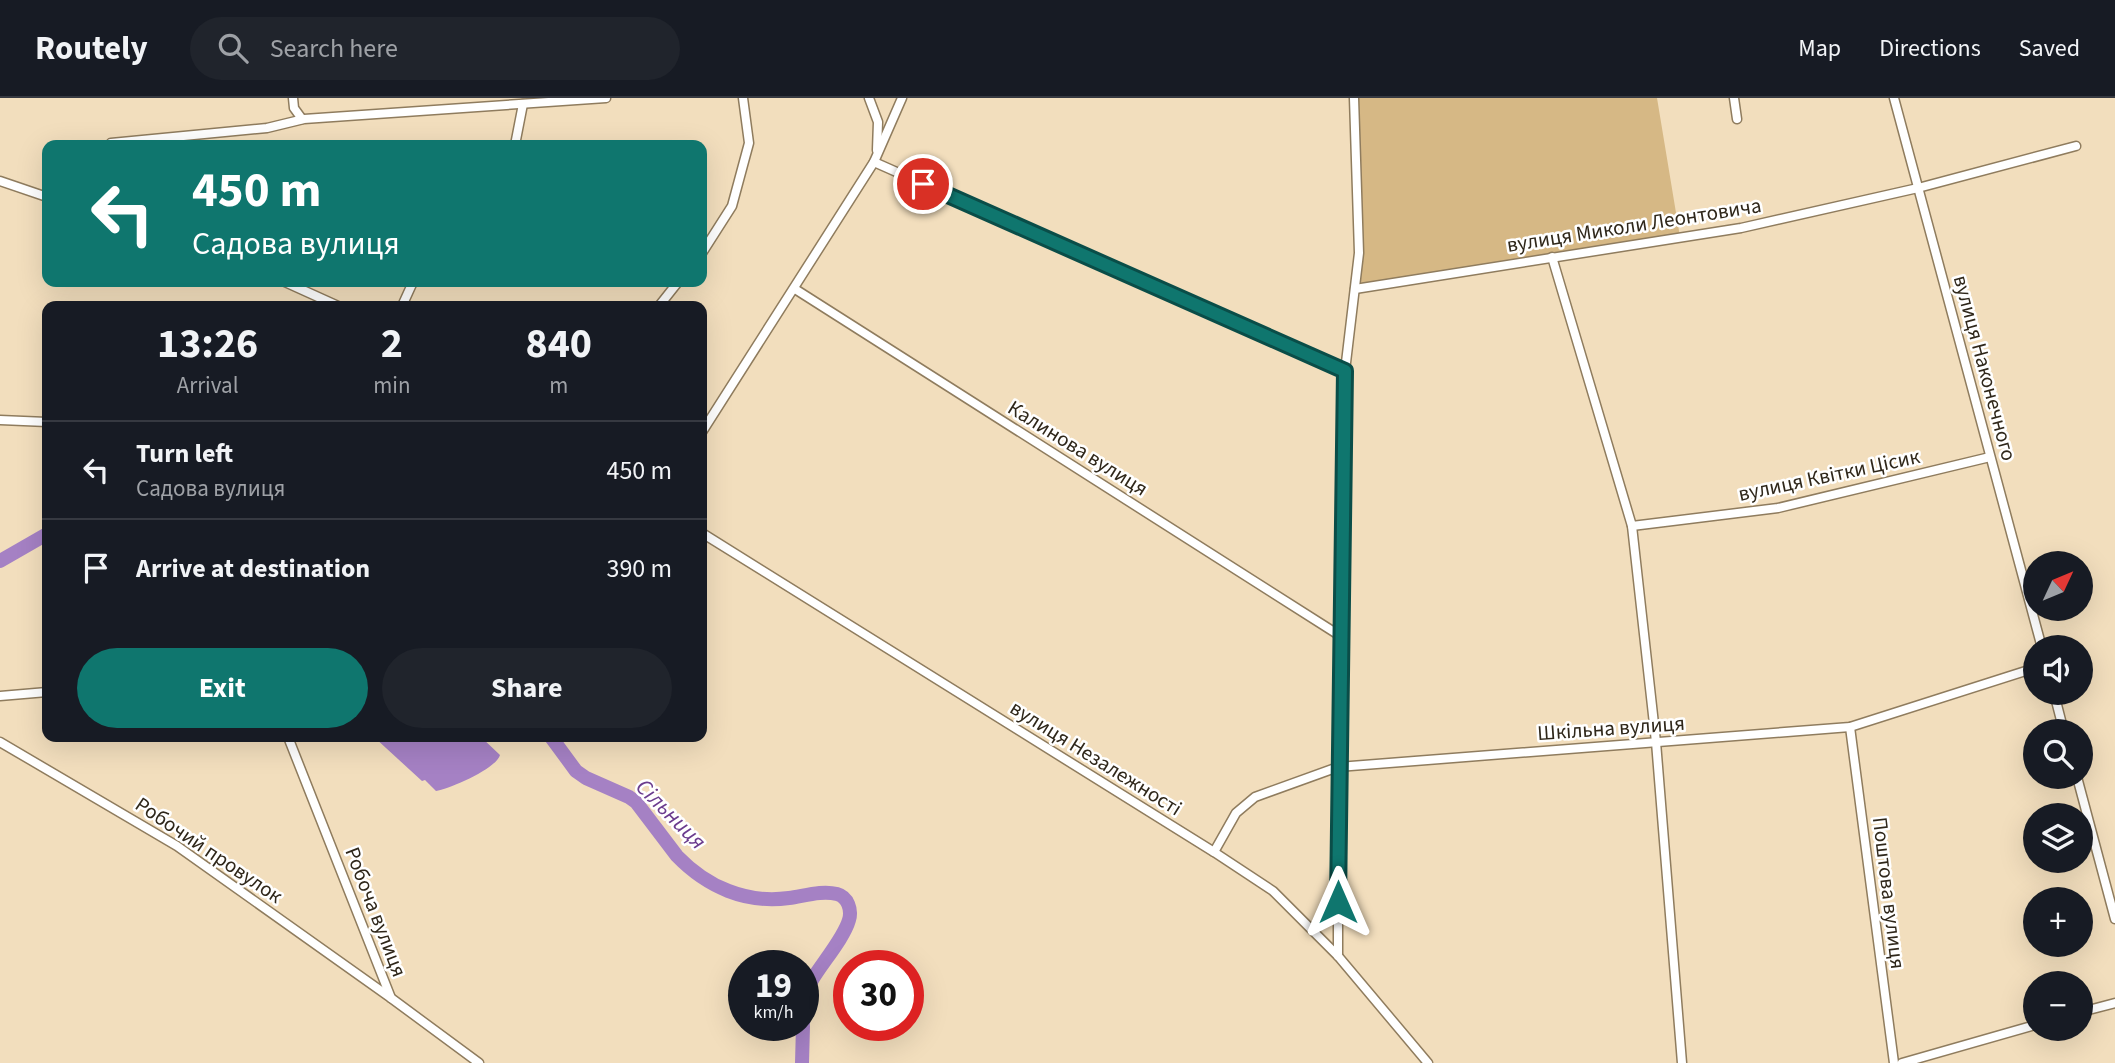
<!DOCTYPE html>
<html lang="en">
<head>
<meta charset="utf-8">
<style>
  body { margin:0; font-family:"Source Sans 3",sans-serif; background:#20242c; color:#f1f3f6; height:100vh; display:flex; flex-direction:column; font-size:26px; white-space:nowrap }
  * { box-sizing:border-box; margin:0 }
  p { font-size:23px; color:#9ea1a6 }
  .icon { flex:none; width:38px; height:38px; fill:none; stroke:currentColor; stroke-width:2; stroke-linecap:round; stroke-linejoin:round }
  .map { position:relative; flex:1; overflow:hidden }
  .panel { position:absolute; left:42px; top:203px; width:665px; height:441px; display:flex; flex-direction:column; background:#171b24; border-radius:14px; box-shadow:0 7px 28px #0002 }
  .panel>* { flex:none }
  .guide { position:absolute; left:42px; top:42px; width:665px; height:147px; border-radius:14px; box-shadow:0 7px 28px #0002; background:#0f766e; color:#fff; overflow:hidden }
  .needle { width:46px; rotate:46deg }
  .tools { position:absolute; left:2023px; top:453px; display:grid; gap:14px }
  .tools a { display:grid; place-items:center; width:70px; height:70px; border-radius:50%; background:#171b24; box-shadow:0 7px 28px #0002; font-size:35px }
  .speed { position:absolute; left:728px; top:852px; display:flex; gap:14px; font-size:35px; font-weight:700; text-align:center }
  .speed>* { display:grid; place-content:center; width:91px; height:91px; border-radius:50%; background:#171b24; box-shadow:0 7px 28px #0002; line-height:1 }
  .speed small { font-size:18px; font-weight:400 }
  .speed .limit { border:10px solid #d22; background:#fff; color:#111 }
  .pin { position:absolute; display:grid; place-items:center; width:60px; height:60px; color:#fff; margin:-30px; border:4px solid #fff; border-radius:50%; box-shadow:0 2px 7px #0007 }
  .me { position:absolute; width:77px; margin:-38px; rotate:0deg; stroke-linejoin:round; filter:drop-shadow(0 0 5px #0008) }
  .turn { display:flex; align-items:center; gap:24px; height:147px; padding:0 35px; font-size:32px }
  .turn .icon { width:91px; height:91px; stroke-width:2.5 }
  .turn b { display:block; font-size:49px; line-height:60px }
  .eta { display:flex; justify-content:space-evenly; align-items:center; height:119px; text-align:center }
  .eta b { font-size:42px; font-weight:700; line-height:49px }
  .button { display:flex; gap:14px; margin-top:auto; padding:14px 35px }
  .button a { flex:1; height:80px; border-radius:42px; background:#0f766e; color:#fff; font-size:28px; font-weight:700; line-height:80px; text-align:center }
  .button a+a { background:#20242c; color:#f1f3f6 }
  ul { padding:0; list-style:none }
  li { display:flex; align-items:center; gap:21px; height:98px; padding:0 35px; border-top:2px solid #363941 }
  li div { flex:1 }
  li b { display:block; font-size:26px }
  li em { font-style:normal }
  header { display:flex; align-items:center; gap:42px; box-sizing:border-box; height:98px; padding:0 35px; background:#171b24; border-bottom:2px solid #363941 }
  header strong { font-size:33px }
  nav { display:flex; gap:38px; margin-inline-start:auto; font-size:24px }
  .search { width:490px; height:63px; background:#20242c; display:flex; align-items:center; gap:18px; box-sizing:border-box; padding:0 24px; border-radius:38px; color:#9ea1a6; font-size:26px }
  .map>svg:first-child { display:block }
</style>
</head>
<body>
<header>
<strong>Routely</strong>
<div class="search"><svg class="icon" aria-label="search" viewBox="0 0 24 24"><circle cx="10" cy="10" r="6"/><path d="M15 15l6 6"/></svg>Search here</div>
<nav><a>Map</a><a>Directions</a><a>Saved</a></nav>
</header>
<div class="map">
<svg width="2115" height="965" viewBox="0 0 2115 965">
  <rect width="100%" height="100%" fill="#f2debd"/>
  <polygon fill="#d6b885" points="1354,0 1657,0 1680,139 1355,191 1359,157"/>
  <path fill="#a581c4" d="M 374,639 L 481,639 L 500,657 C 497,670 450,691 436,693 L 425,682 L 422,683 Z"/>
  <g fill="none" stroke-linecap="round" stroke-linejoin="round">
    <g stroke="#a581c4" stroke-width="14">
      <polyline points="0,463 47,436"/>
      <path d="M 551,639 L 576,673 L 586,680 L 629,699 L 636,704 L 677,758 C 707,789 746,806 789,800 C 804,798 822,792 837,796 C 848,799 852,812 849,822 C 844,840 822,865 812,882 C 805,895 805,911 803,925"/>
      <polyline points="802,965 803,928"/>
    </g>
    <g stroke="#8f7c5e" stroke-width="11">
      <g id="minor">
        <polyline points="293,0 294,10 302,21"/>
        <polyline points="869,0 878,24 877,52"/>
        <polyline points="1734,0 1737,21"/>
        <polyline points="1894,0 2042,550"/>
        <polyline points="111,45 267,30 304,21 606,0"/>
        <polyline points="515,47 523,6"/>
        <polyline points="874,64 1345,273"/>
        <polyline points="0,83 47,99"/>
        <polyline points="702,155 732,108 749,45 743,0"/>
        <polyline points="1552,159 1632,428 1656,644 1682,965"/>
        <polyline points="285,184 338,208"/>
        <polyline points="795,191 1342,539"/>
        <polyline points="1355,191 1741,130 1918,90 2076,48"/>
        <polyline points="402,208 413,184"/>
        <polyline points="659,208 678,184"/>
        <polyline points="0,322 47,324"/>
        <polyline points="702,334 874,64 902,0"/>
        <polyline points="1632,428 1778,410 1990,359"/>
        <polyline points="702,435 1214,754 1273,793 1338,858 1428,965"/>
        <polyline points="2054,595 2064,634"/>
        <polyline points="0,598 47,594"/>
        <polyline points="1850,629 1894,965"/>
        <polyline points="288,639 391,900 479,965"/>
        <polyline points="0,644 177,748 391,900"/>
        <polyline points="2077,679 2115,821"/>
        <polyline points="1214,754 1236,715 1255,699 1338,669 1850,629 2035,570"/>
        <polyline points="1338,858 1338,669 1345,273 1359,155 1354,0"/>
        <polyline points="2081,914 2115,905"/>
        <polyline points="1902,965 2035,927"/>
      </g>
    </g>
    <use href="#minor" stroke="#fff" stroke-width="8"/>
  </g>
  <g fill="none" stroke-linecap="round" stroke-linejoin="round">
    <g stroke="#0a4d48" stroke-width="18">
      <polyline id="route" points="923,86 1345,273 1338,804"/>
    </g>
    <use href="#route" stroke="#0f766e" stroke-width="12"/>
  </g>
  <g text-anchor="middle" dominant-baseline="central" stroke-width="5" stroke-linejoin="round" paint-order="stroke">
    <g font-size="21" fill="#2f271a" stroke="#fff">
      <text transform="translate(1634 127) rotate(-9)">вулиця Миколи Леонтовича</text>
      <text transform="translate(1985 270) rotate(75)">вулиця Наконечного</text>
      <text transform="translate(1078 350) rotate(32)">Калинова вулиця</text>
      <text transform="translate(1829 377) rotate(-12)">вулиця Квітки Цісик</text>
      <text transform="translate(1611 630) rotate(-4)">Шкільна вулиця</text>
      <text transform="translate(1096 660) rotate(32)">вулиця Незалежності</text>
      <text transform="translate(209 752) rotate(34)">Робочий провулок</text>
      <text transform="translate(1889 795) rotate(83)">Поштова вулиця</text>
      <text transform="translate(376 814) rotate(69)">Робоча вулиця</text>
    </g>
    <g font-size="23" font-style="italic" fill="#6b3c8e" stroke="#fff">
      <text transform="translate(671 716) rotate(45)">Сільниця</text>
    </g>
  </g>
</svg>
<div class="tools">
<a><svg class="needle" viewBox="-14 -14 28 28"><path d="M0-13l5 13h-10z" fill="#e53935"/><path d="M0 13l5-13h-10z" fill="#9ea1a6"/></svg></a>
<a><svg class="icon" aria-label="sound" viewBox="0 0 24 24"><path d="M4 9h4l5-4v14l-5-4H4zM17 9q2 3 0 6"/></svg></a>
<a><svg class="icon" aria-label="search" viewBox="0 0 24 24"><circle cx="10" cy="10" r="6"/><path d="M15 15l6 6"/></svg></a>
<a><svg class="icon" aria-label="layers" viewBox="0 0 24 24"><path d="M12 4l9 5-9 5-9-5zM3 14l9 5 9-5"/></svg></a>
<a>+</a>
<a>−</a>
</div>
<div class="speed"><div>19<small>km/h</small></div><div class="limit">30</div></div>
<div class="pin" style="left:923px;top:86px;background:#d93025"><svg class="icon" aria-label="arrive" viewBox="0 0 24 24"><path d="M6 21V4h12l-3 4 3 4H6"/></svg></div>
<svg class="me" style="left:1338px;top:804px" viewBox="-20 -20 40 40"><path d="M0-17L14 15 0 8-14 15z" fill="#0f766e" stroke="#fff" stroke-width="4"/></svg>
<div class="guide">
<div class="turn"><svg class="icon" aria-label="left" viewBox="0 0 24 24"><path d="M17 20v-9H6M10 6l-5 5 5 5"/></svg><div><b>450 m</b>Садова вулиця</div></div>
</div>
<section class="panel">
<div class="eta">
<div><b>13:26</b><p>Arrival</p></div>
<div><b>2</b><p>min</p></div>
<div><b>840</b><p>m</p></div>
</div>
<ul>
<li><svg class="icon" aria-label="left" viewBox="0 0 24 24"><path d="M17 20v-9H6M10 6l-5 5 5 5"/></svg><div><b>Turn left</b><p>Садова вулиця</p></div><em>450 m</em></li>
<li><svg class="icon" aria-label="arrive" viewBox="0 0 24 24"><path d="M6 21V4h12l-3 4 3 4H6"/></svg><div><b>Arrive at destination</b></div><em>390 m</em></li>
</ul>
<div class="button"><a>Exit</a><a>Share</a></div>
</section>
</div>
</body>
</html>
